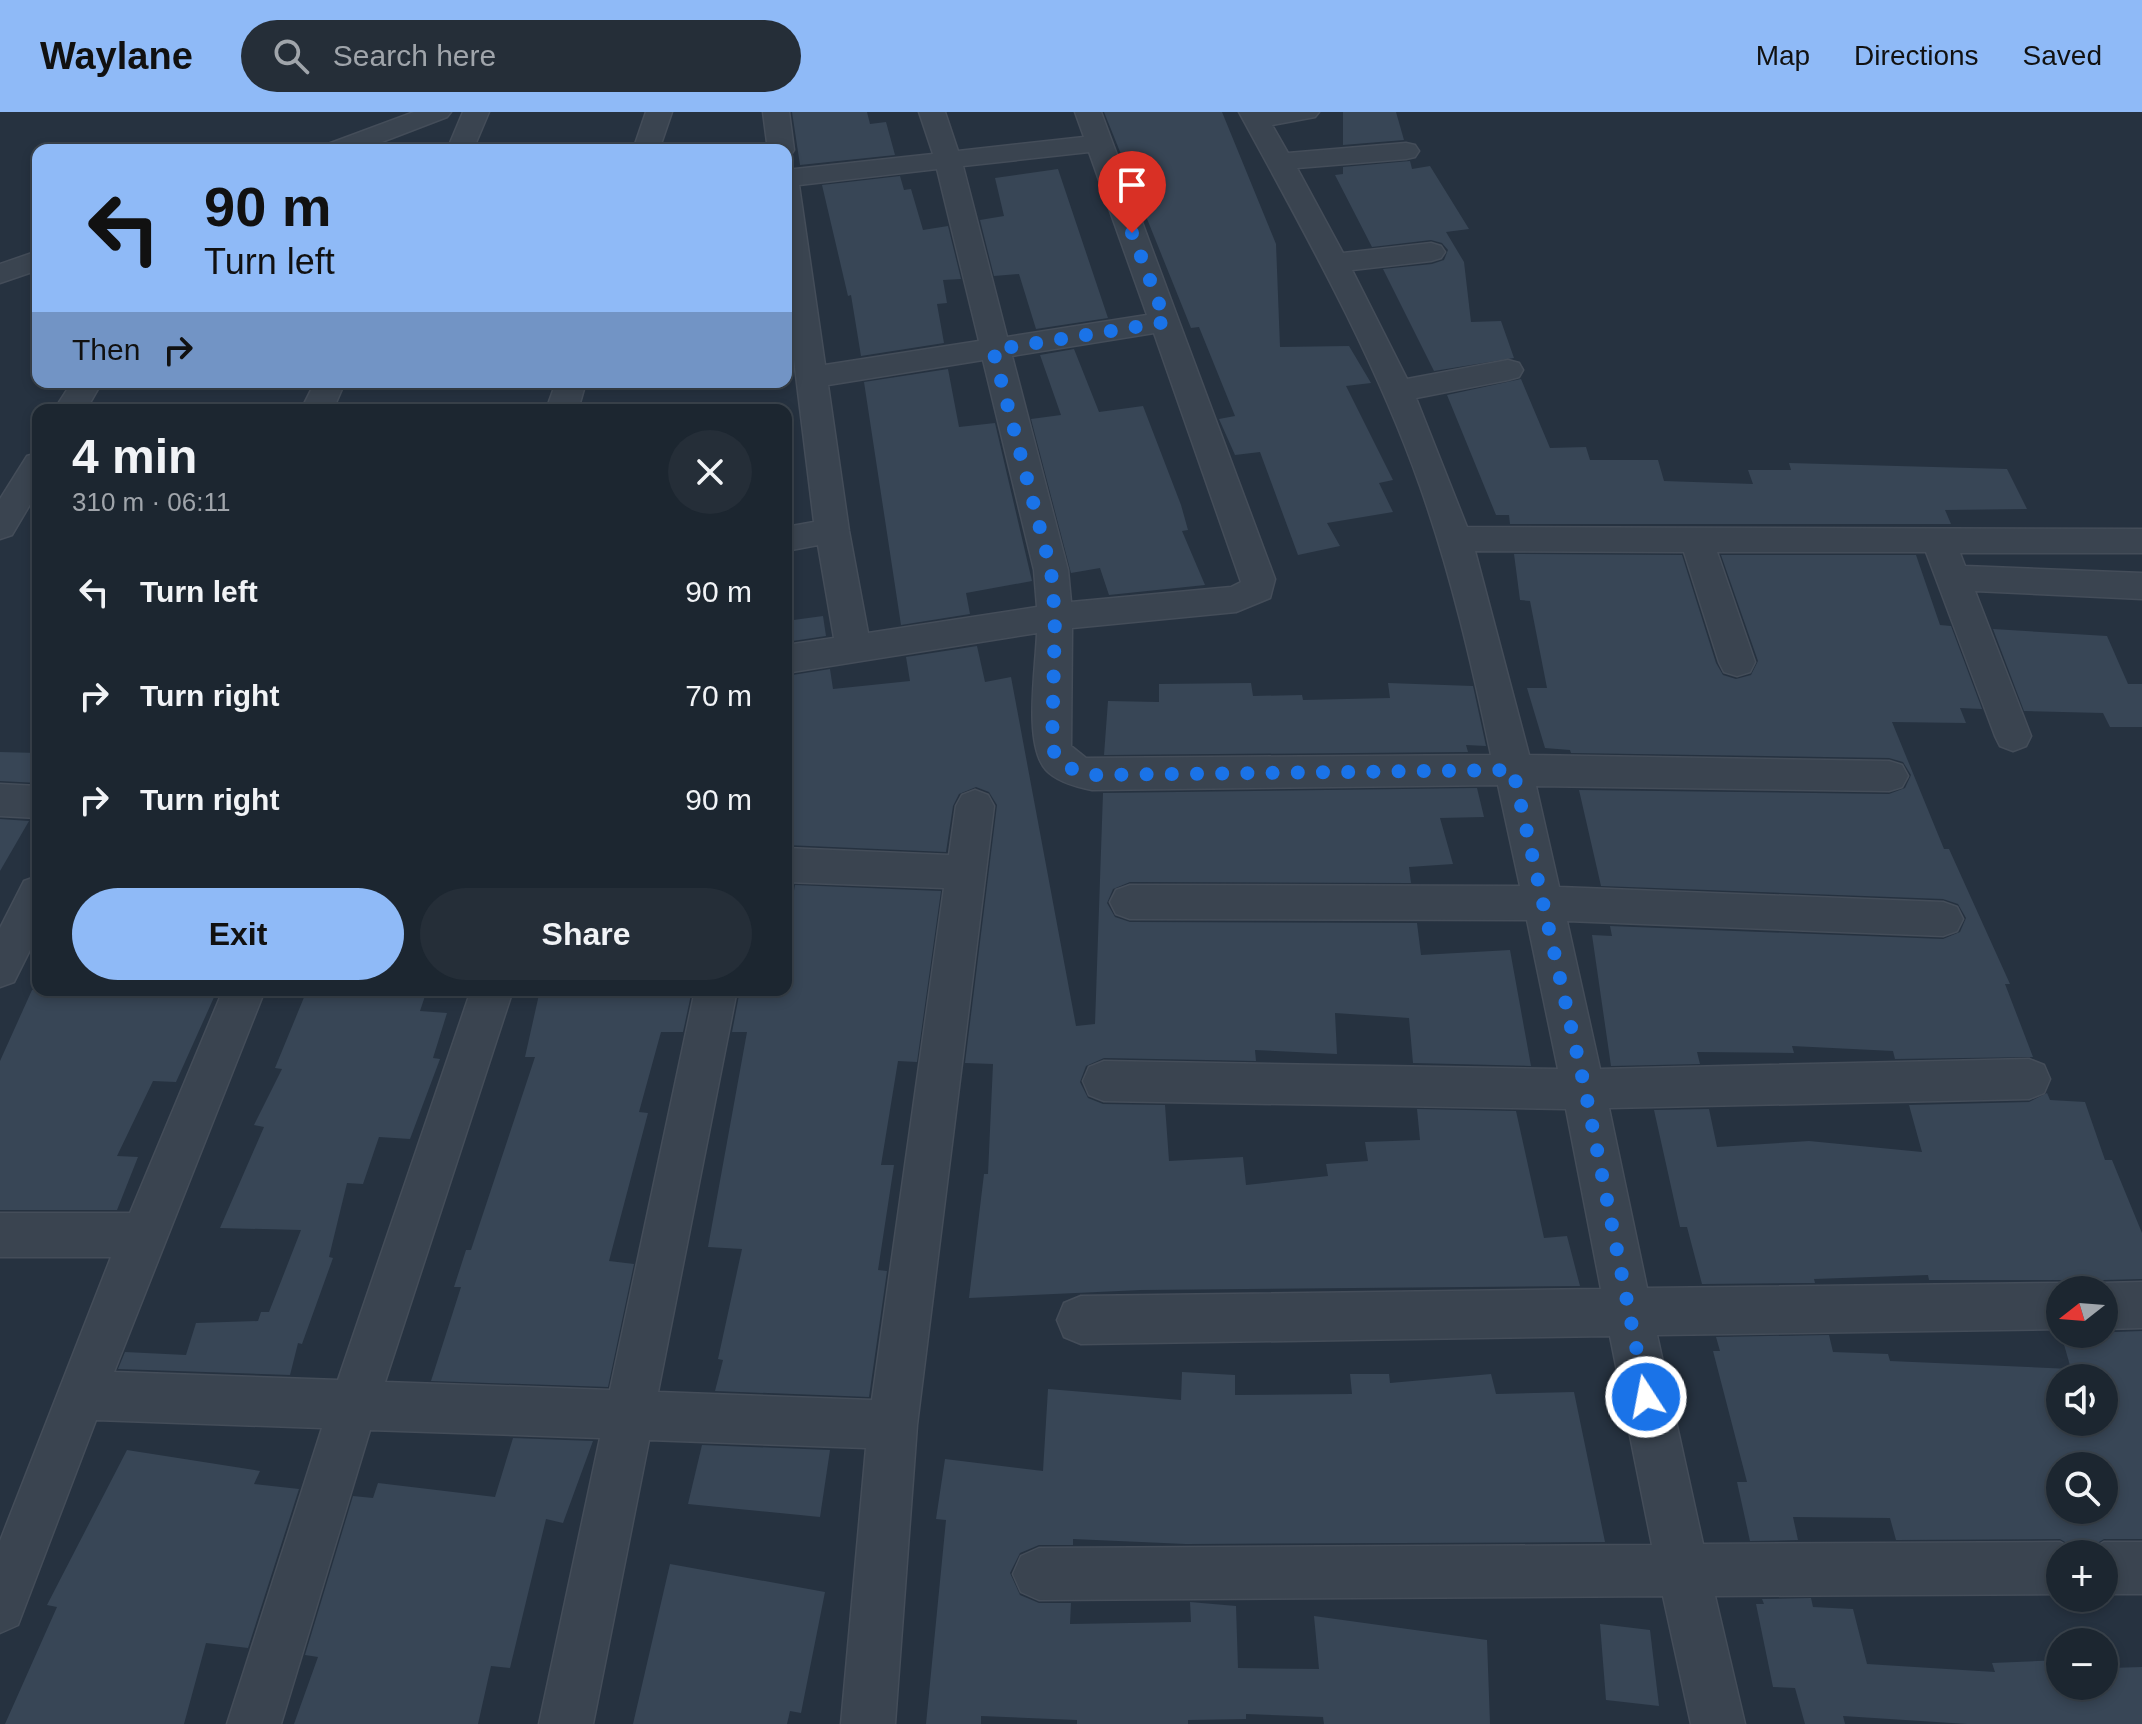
<!DOCTYPE html>
<html lang="en">
<head>
<meta charset="utf-8">
<style>
  body { margin:0; font-family:Arial,sans-serif; background:#252e38; color:#f1f3f6; height:100vh; display:flex; flex-direction:column; font-size:30px; white-space:nowrap }
  * { box-sizing:border-box; margin:0 }
  p { font-size:26px; color:#a0a5ab }
  .icon { flex:none; width:44px; height:44px; fill:none; stroke:currentColor; stroke-width:2; stroke-linecap:round; stroke-linejoin:round }
  .map { position:relative; flex:1; overflow:hidden }
  .panel { position:absolute; left:32px; top:292px; width:760px; height:592px; display:flex; flex-direction:column; background:#1c2630; border-radius:16px; box-shadow:0 4px 12px #0003,0 0 0 2px #3a434c }
  .panel>* { flex:none }
  .hud { position:absolute; left:32px; top:32px; width:760px; height:244px; border-radius:16px; box-shadow:0 4px 12px #0003,0 0 0 2px #3a434c; background:#8fbaf7; color:#111; overflow:hidden }
  .needle { width:52px; rotate:253deg }
  .buttons { position:absolute; left:2046px; top:1164px; display:grid; gap:16px }
  .buttons a { display:grid; place-items:center; width:72px; height:72px; border-radius:50%; background:#1c2630; box-shadow:0 4px 12px #0003,0 0 0 2px #3a434c; font-size:40px }
  .pin { position:absolute; display:grid; place-items:center; width:68px; height:68px; color:#fff; margin:-82px -34px; border-radius:50% 50% 50% 0; rotate:-45deg; box-shadow:0 0 8px #0007 }
  .pin .icon { rotate:45deg }
  .me { position:absolute; width:88px; margin:-44px; rotate:349deg; stroke-linejoin:round; filter:drop-shadow(0 0 6px #0008) }
  .turn { display:flex; align-items:center; gap:28px; height:168px; padding:0 40px; font-size:36px }
  .turn .icon { width:104px; height:104px; stroke-width:2.5 }
  .turn b { display:block; font-size:56px; line-height:68px }
  .then { display:flex; align-items:center; height:76px; padding:0 40px; background:#0003; gap:16px; font-size:30px }
  .round { display:grid; place-items:center; flex:none; width:84px; height:84px; border-radius:42px; background:#252e38 }
  .head { display:flex; align-items:center; justify-content:space-between; height:136px; padding:0 40px }
  h1 { font-size:48px; font-weight:700; line-height:60px }
  .action { display:flex; gap:16px; margin-top:auto; padding:16px 40px }
  .action a { flex:1; height:92px; border-radius:48px; background:#8fbaf7; color:#111; font-size:32px; font-weight:700; line-height:92px; text-align:center }
  .action a+a { background:#252e38; color:#f1f3f6 }
  ul { padding:0; list-style:none }
  li { display:flex; align-items:center; gap:24px; height:104px; padding:0 40px }
  li div { flex:1 }
  li b { display:block; font-size:30px }
  li em { font-style:normal }
  header { display:flex; align-items:center; gap:48px; box-sizing:border-box; height:112px; padding:0 40px; background:#8fbaf7; color:#111 }
  header strong { font-size:38px }
  nav { display:flex; gap:44px; margin-inline-start:auto; font-size:28px }
  .search { width:560px; height:72px; background:#252e38; display:flex; align-items:center; gap:20px; box-sizing:border-box; padding:0 28px; border-radius:44px; color:#a0a5ab; font-size:30px }
  .map>svg:first-child { display:block }
</style>
</head>
<body>
<header>
<strong>Waylane</strong>
<div class="search"><svg class="icon" aria-label="search" viewBox="0 0 24 24"><circle cx="10" cy="10" r="6"/><path d="M15 15l6 6"/></svg>Search here</div>
<nav><a>Map</a><a>Directions</a><a>Saved</a></nav>
</header>
<div class="map">
<svg width="2142" height="1612" viewBox="0 0 2142 1612">
  <rect width="100%" height="100%" fill="#263240"/>
  <g fill="#384656" fill-rule="evenodd">
    <polygon points="792,0 867,0 870,12 886,10 895,43 800,53"/>
    <polygon points="1104,0 1222,0 1276,132 1280,235 1349,234 1371,271 1346,274 1393,368 1379,371 1393,400 1327,411 1340,434 1298,443 1260,340 1235,343 1219,307 1235,304 1199,215 1191,216"/>
    <polygon points="1343,0 1396,0 1404,28 1343,33"/>
    <polygon points="1410,49 1412,57 1430,54 1469,117 1446,120 1464,150 1471,210 1501,209 1514,246 1434,259 1383,157 1432,152 1444,148 1448,138 1442,131 1431,128 1372,135 1335,63 1343,62 1343,55"/>
    <polygon points="1058,57 1108,206 1036,217 1019,162 994,164 980,108 1004,104 995,66"/>
    <polygon points="900,64 904,78 911,77 923,118 948,114 961,167 943,168 947,191 937,192 944,231 861,244 851,183 848,184 822,73"/>
    <polygon points="1074,237 1099,300 1143,294 1181,393 1188,418 1182,419 1205,473 1109,483 1100,456 1071,461 1031,307 1061,303 1040,243"/>
    <polygon points="948,257 959,315 995,311 1032,469 966,481 970,502 901,513 864,270"/>
    <polygon points="1521,267 1550,336 1586,335 1590,348 1658,348 1664,369 1753,372 1748,358 1791,358 1789,351 2007,357 2027,397 1945,398 1951,412 1510,412 1509,403 1496,403 1447,283"/>
    <polygon points="1514,442 1682,443 1716,551 1723,563 1736,567 1751,563 1758,549 1721,443 1916,443 1940,513 1951,514 1982,597 1960,596 1966,611 1892,610 1944,737 1949,737 2010,872 2005,872 2033,945 1895,947 1893,939 1792,934 1794,941 1697,940 1700,952 1611,954 1592,823 1612,824 1610,814 1943,827 1960,820 1966,806 1958,792 1943,787 1601,774 1579,678 1889,682 1905,676 1911,663 1903,650 1889,646 1571,641 1570,638 1545,636 1527,576 1547,576 1530,489 1520,488"/>
    <polygon points="823,504 826,524 786,530 786,509"/>
    <polygon points="1993,517 2107,524 2128,572 2142,572 2142,615 2110,615 2103,601 2024,599"/>
    <polygon points="977,534 985,570 1011,565 1076,914 1095,912 1103,681 1477,676 1484,705 1440,706 1453,752 1409,755 1411,771 1130,770 1113,777 1107,791 1115,805 1130,810 1417,811 1421,843 1510,838 1531,954 1413,951 1409,906 1335,901 1337,942 1255,938 1256,949 1104,946 1086,954 1080,970 1088,986 1103,992 1165,993 1169,1049 1243,1045 1246,1073 1328,1064 1326,1052 1368,1049 1365,1030 1420,1028 1417,997 1516,999 1544,1126 1567,1124 1580,1174 1141,1178 969,1186 984,1062 988,1062 993,952 965,951 997,693 989,680 976,675 959,682 953,694 946,740 786,733 786,564 830,557 833,577 910,569 906,545"/>
    <polygon points="1251,571 1253,584 1302,583 1303,588 1390,586 1388,571 1473,574 1486,634 1466,633 1468,640 1104,643 1108,589 1159,590 1159,572"/>
    <polygon points="0,640 38,641 38,671 0,669"/>
    <polygon points="0,707 29,709 0,759"/>
    <polygon points="795,773 941,779 917,950 898,949 881,1053 894,1053 878,1158 887,1159 869,1285 715,1279 723,1248 718,1247 742,1137 708,1135 747,920 732,920 740,878 786,878 786,822"/>
    <polygon points="32,878 150,878 215,883 176,970 153,969 117,1044 138,1045 117,1098 0,1098 0,949"/>
    <polygon points="307,878 427,878 420,899 447,901 433,946 440,947 410,1027 379,1025 363,1072 347,1071 329,1145 333,1146 302,1232 298,1231 290,1263 118,1257 125,1240 186,1243 196,1211 258,1209 261,1200 269,1200 301,1118 220,1116 264,1015 254,1013 282,957 275,956"/>
    <polygon points="540,878 692,878 683,920 661,920 639,1000 648,1001 609,1149 634,1152 608,1275 431,1269 461,1175 454,1175 466,1138 471,1138 535,945 525,945"/>
    <polygon points="2047,981 2050,988 2085,990 2105,1048 2112,1048 2142,1121 2142,1167 2104,1168 2084,1178 2060,1168 1929,1168 1928,1163 1814,1167 1815,1171 1702,1172 1687,1115 1680,1115 1654,998 1709,997 1717,1035 1809,1029 1922,1040 1909,993 2029,990"/>
    <path d="M 2142,1219 L 2142,1427 L 2104,1427 L 2082,1440 L 2060,1427 L 1896,1428 L 1890,1406 L 1793,1405 L 1798,1428 L 1750,1429 L 1737,1370 L 1747,1370 L 1713,1239 L 1720,1239 L 1716,1225 L 1829,1223 L 1833,1240 L 1888,1242 L 1890,1249 L 2071,1257 L 2061,1222 ZM 2060,1266 L 2104,1266 L 2104,1310 L 2060,1310 ZM 2060,1354 L 2104,1354 L 2104,1398 L 2060,1398 Z"/>
    <polygon points="1182,1260 1235,1263 1235,1283 1352,1282 1350,1262 1389,1262 1390,1271 1491,1262 1496,1282 1574,1280 1605,1430 1186,1432 1073,1427 1073,1433 1039,1433 1020,1441 1010,1461 1020,1483 1039,1491 1071,1491 1070,1512 1191,1510 1190,1490 1236,1494 1238,1556 1319,1557 1314,1504 1487,1528 1490,1612 1324,1612 1323,1605 1246,1602 1246,1607 1188,1608 1188,1612 1077,1612 1077,1608 981,1604 981,1612 926,1612 946,1408 936,1407 945,1347 1043,1359 1048,1277 1181,1288"/>
    <polygon points="513,1326 593,1329 563,1411 546,1407 510,1556 491,1554 478,1612 294,1612 318,1545 305,1543 353,1384 373,1386 378,1371 495,1385"/>
    <polygon points="702,1333 830,1338 820,1405 688,1392"/>
    <polygon points="127,1338 260,1359 254,1372 299,1377 248,1536 206,1531 184,1612 5,1612 57,1495 47,1493"/>
    <polygon points="670,1452 825,1480 801,1601 790,1599 787,1612 633,1612"/>
    <polygon points="1811,1486 1813,1495 1853,1497 1867,1552 1995,1560 1992,1551 2060,1548 2060,1574 2104,1574 2104,1549 2110,1556 2142,1555 2142,1612 1967,1612 1843,1604 1845,1612 1805,1612 1795,1576 1773,1575 1756,1492 1764,1492 1762,1487"/>
    <polygon points="1600,1512 1650,1518 1659,1594 1606,1588"/>
  </g>
  <g fill="none" stroke-linecap="round" stroke-linejoin="round">
    <g stroke="#444d59" stroke-width="3">
      <g id="street">
        <polygon points="414,0 451,0 447,5 361,38 324,38 328,32"/>
        <polygon points="463,0 489,0 473,38 447,38"/>
        <polygon points="646,0 672,0 659,38 633,38"/>
        <polygon points="763,0 789,0 794,38 790,44 786,45 786,38 768,38"/>
        <path d="M 919,0 L 945,0 L 958,39 L 1084,25 L 1075,0 L 1101,0 L 1275,467 L 1270,486 L 1236,500 L 1072,516 L 1071,634 L 1086,646 L 1491,643 C 1472,552 1451,462 1420,374 C 1374,243 1304,120 1239,0 L 1319,0 L 1315,5 L 1272,13 L 1288,41 L 1406,31 L 1415,33 L 1419,39 L 1415,45 L 1406,47 L 1297,56 L 1343,141 L 1431,131 L 1441,134 L 1445,140 L 1441,146 L 1431,149 L 1352,158 L 1407,267 L 1508,248 L 1519,251 L 1523,258 L 1519,265 L 1508,268 L 1416,286 L 1467,415 L 2142,417 L 2142,441 L 1960,441 L 1965,454 L 2142,461 L 2142,487 L 1975,479 L 2031,624 L 2026,634 L 2013,639 L 2000,634 L 1995,624 L 1926,440 L 1717,440 L 1755,550 L 1750,560 L 1737,564 L 1724,560 L 1719,550 L 1684,440 L 1475,439 L 1529,643 L 1889,649 L 1902,653 L 1908,664 L 1902,675 L 1889,679 L 1536,674 L 1559,775 L 1943,790 L 1957,795 L 1963,807 L 1957,819 L 1943,824 L 1567,809 L 1600,957 L 2029,947 L 2044,953 L 2050,967 L 2044,981 L 2029,987 L 1609,996 L 1647,1176 L 2060,1171 L 2077,1178 L 2060,1178 L 2060,1217 L 1657,1223 L 1703,1432 L 2060,1430 L 2080,1442 L 2060,1442 L 2060,1482 L 1715,1484 L 1745,1612 L 1691,1612 L 1663,1484 L 1039,1488 L 1021,1480 L 1013,1462 L 1021,1444 L 1039,1436 L 1652,1433 L 1610,1224 L 1081,1232 L 1064,1225 L 1057,1208 L 1064,1191 L 1081,1184 L 1601,1177 L 1566,997 L 1104,989 L 1089,983 L 1083,969 L 1089,955 L 1104,949 L 1558,957 L 1527,808 L 1130,807 L 1116,802 L 1110,790 L 1116,778 L 1130,773 L 1520,774 L 1498,673 L 1092,678 C 1077,675 1057,670 1046,658 C 1023,632 1036,556 1037,521 L 786,561 L 786,533 L 834,526 L 818,433 L 786,439 L 786,415 L 814,410 L 786,182 L 786,58 L 933,42 ZM 1089,40 L 1147,203 L 1007,225 L 963,54 ZM 937,57 L 979,229 L 825,253 L 799,73 ZM 1154,221 L 1241,470 L 1231,475 L 1071,490 L 1068,458 L 1012,244 ZM 983,248 L 1034,458 L 1037,495 L 868,521 L 849,419 L 828,273 Z"/>
        <polygon points="38,139 38,158 0,171 0,152"/>
        <polygon points="72,270 102,270 86,298 54,298"/>
        <polygon points="315,270 345,270 333,298 301,298"/>
        <polygon points="556,270 586,270 578,298 546,298"/>
        <polygon points="38,341 38,379 12,423 0,427 0,387 27,344"/>
        <polygon points="0,672 38,674 38,706 0,704"/>
        <polygon points="975,678 988,683 994,694 917,1313 895,1612 841,1612 866,1336 649,1328 593,1612 539,1612 600,1326 370,1318 281,1612 227,1612 322,1316 96,1308 18,1513 0,1521 0,1429 111,1145 0,1145 0,1101 130,1101 223,878 265,878 114,1260 338,1268 471,878 513,878 385,1270 610,1278 695,878 737,878 658,1280 872,1288 944,776 786,770 786,736 949,743 956,694 962,683"/>
        <polygon points="38,764 38,822 14,870 0,875 0,816 24,769"/>
        <polygon points="2142,1170 2142,1216 2104,1217 2104,1178 2087,1177 2104,1171"/>
        <polygon points="2104,1430 2142,1430 2142,1482 2104,1482 2104,1442 2084,1442"/>
      </g>
    </g>
    <use href="#street" fill="#3a4450" fill-rule="evenodd"/>
  </g>
  <g fill="none" stroke-linecap="round" stroke-linejoin="round">
    <path stroke="#1a73e8" stroke-width="14" stroke-dasharray="0 25.2" d="M 1132,121 L 1166,210 L 993,238 L 1051,458 L 1055,505 L 1052,635 C 1059,654 1074,659 1092,663 L 1513,658 L 1585,977 L 1646,1285"/>
  </g>
</svg>
<div class="buttons">
<a><svg class="needle" viewBox="-14 -14 28 28"><path d="M0-13l5 13h-10z" fill="#e53935"/><path d="M0 13l5-13h-10z" fill="#a0a5ab"/></svg></a>
<a><svg class="icon" aria-label="sound" viewBox="0 0 24 24"><path d="M4 9h4l5-4v14l-5-4H4zM17 9q2 3 0 6"/></svg></a>
<a><svg class="icon" aria-label="search" viewBox="0 0 24 24"><circle cx="10" cy="10" r="6"/><path d="M15 15l6 6"/></svg></a>
<a>+</a>
<a>−</a>
</div>
<div class="pin" style="left:1132px;top:121px;background:#d93025"><svg class="icon" aria-label="arrive" viewBox="0 0 24 24"><path d="M6 21V4h12l-3 4 3 4H6"/></svg></div>
<svg class="me" style="left:1646px;top:1285px" viewBox="-20 -20 40 40"><circle r="17" fill="#1a73e8" stroke="#fff" stroke-width="3"/><path d="M0-11L8 9 0 5-8 9z" fill="#fff"/></svg>
<div class="hud">
<div class="turn"><svg class="icon" aria-label="left" viewBox="0 0 24 24"><path d="M17 20v-9H6M10 6l-5 5 5 5"/></svg><div><b>90 m</b>Turn left</div></div>
<div class="then">Then<svg class="icon" aria-label="right" viewBox="0 0 24 24"><path d="M7 20v-9h11M14 6l5 5-5 5"/></svg></div>
</div>
<section class="panel">
<div class="head"><div><h1>4 min</h1><p>310 m · 06:11</p></div><a class="round"><svg class="icon" aria-label="close" viewBox="0 0 24 24"><path d="M6 6l12 12M18 6L6 18"/></svg></a></div>
<ul>
<li><svg class="icon" aria-label="left" viewBox="0 0 24 24"><path d="M17 20v-9H6M10 6l-5 5 5 5"/></svg><div><b>Turn left</b></div><em>90 m</em></li>
<li><svg class="icon" aria-label="right" viewBox="0 0 24 24"><path d="M7 20v-9h11M14 6l5 5-5 5"/></svg><div><b>Turn right</b></div><em>70 m</em></li>
<li><svg class="icon" aria-label="right" viewBox="0 0 24 24"><path d="M7 20v-9h11M14 6l5 5-5 5"/></svg><div><b>Turn right</b></div><em>90 m</em></li>
</ul>
<div class="action"><a>Exit</a><a>Share</a></div>
</section>
</div>
</body>
</html>
